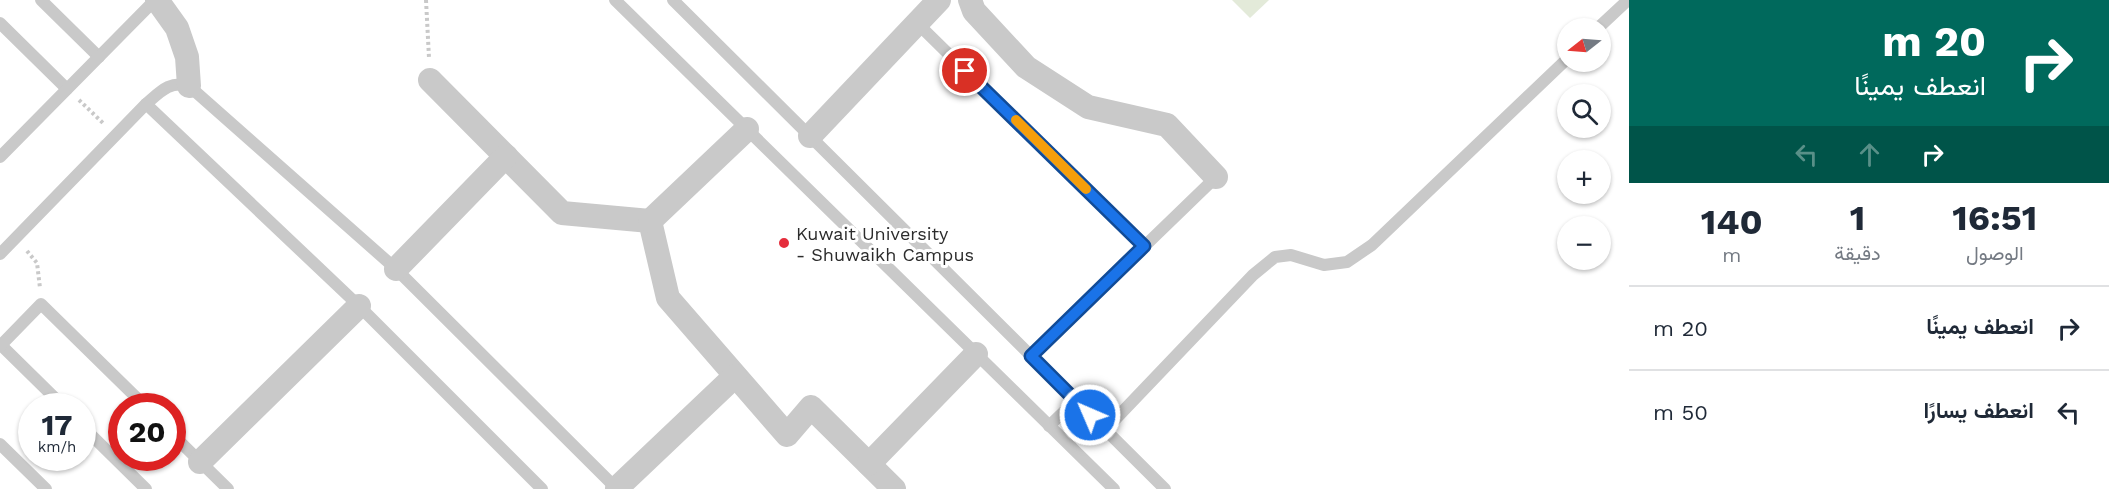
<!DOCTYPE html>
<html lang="ar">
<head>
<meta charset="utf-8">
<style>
  body { margin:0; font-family:"Work Sans",Vazirmatn,sans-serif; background:#f6f6f7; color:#1f2937; direction:rtl; height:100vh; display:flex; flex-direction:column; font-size:22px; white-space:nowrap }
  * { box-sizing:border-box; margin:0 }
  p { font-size:20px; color:#747a83 }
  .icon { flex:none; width:33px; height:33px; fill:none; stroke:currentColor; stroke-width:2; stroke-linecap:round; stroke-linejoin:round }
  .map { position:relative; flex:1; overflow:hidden; direction:ltr }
  .sheet { display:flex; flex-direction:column; background:#fff; width:480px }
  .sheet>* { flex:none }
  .guide { background:#00695c; color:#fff; overflow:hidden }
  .needle { width:39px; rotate:253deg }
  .fabs { position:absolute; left:1557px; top:18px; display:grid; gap:12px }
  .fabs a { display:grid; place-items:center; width:54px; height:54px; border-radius:50%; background:#fff; box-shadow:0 2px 4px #0004; font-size:30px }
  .speed { position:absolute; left:18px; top:393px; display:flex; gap:12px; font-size:30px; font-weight:700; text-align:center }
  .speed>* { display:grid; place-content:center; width:78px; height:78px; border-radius:50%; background:#fff; box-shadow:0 2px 4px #0004; line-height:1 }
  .speed small { font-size:15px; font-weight:400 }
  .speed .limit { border:9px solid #d22; background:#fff; color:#111 }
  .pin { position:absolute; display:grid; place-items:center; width:51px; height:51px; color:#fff; margin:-26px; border:3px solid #fff; border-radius:50%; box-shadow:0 2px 6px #0007 }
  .me { position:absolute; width:66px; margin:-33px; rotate:315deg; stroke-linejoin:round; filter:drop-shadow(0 0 4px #0008) }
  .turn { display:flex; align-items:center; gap:21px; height:126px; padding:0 24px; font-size:27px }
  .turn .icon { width:78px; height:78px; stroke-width:2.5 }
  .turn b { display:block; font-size:42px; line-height:51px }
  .lanes { display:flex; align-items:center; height:57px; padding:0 24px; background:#0003; justify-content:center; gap:30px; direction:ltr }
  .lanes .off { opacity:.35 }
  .eta { display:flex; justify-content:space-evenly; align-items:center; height:102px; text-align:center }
  .eta b { font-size:36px; font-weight:700; line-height:42px }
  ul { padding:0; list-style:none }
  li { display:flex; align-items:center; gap:18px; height:84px; padding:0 24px; border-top:2px solid #e0e1e3 }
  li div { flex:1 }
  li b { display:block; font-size:22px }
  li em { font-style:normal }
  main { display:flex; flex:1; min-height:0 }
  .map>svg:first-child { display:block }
</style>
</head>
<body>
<main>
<section class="sheet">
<div class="guide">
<div class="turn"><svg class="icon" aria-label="right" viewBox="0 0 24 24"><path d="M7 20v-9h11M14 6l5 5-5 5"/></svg><div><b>20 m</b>انعطف يمينًا</div></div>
<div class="lanes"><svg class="icon off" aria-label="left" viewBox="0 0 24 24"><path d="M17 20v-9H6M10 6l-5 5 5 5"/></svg><svg class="icon off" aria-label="ahead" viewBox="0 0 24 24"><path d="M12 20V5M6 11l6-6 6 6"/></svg><svg class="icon" aria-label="right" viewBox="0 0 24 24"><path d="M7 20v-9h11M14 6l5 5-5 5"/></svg></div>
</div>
<div class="eta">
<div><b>16:51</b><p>الوصول</p></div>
<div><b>1</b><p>دقيقة</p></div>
<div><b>140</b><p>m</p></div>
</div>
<ul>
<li><svg class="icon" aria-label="right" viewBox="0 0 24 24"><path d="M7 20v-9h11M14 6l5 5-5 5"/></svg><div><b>انعطف يمينًا</b></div><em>20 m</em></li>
<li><svg class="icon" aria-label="left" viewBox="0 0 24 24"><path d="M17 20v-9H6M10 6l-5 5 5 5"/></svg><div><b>انعطف يسارًا</b></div><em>50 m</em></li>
</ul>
</section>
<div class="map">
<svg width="1629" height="489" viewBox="0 0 1629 489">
  <rect width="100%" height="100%" fill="#fff"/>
  <polygon fill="#e3ead9" points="1232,0 1269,0 1250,18"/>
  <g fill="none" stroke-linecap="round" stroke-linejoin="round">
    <g stroke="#c9c9c9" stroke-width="4" stroke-dasharray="3 3" stroke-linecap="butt">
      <polyline points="426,0 429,58"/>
      <polyline points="79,100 104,124"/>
      <polyline points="27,251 37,263 40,288"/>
    </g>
    <g stroke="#c9c9c9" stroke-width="12">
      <polyline points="41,0 99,57"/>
      <polyline points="615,0 1114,489"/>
      <polyline points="673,0 1165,489"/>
      <polyline points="0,23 67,89"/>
      <polyline points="917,23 1144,246"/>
      <polyline points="1598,28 1628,0"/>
      <polyline points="146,104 359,306 542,489"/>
      <polyline points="0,157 155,0"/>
      <path d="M 0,254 L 146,104 C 160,92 170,80 189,86 L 396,269 L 617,489"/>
      <polyline points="1,345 63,406"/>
      <polyline points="0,346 41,304 145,406"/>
      <polyline points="1031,356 1216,177"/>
      <polyline points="82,426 146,489"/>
      <polyline points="1049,426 1076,400"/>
      <polyline points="1105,430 1253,275 1275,257 1291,255 1324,265 1347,262 1372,245 1568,58"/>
      <polyline points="172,434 228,489"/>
      <polyline points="0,444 46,489"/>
    </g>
    <g stroke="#c9c9c9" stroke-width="24">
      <polyline points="157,0 177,28 187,57 189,86"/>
      <polyline points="970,0 974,11 1026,67 1088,107 1167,125 1216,177"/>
      <polyline points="430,80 562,213 650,221 668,298 787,435 811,407 894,489"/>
      <polyline points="810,136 939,0"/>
      <polyline points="650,221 747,129"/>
      <polyline points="396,269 506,156"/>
      <polyline points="200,462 359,306"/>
      <polyline points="869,464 976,354"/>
      <polyline points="617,488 735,376"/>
    </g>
  </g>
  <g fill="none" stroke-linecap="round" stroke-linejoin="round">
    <g stroke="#114b97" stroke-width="15">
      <polyline id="route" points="965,71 1144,246 1031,356 1090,415"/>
    </g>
    <use href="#route" stroke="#1a73e8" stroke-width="10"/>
    <polyline stroke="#f59e0b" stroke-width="10" points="1016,120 1086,189"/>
  </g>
  <circle fill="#e52d3c" stroke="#fff" stroke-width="2" cx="784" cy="243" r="6"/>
  <g text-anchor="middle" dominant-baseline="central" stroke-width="6" stroke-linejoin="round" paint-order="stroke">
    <g font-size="18" fill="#2c2c2c" stroke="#fff" text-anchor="start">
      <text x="796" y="233">Kuwait University<tspan x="796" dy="21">- Shuwaikh Campus</tspan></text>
    </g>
  </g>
</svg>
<div class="fabs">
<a><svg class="needle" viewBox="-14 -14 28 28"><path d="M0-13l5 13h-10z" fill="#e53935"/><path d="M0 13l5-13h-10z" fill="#747a83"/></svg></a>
<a><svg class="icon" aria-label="search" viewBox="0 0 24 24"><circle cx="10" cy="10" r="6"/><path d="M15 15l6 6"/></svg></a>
<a>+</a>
<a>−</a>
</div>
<div class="speed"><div>17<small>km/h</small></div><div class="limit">20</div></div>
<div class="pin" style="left:965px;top:71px;background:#d93025"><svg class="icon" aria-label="arrive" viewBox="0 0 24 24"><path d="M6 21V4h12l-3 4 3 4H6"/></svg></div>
<svg class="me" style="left:1090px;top:415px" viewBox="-20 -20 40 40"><circle r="17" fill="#1a73e8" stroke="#fff" stroke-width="3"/><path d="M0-11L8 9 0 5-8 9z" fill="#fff"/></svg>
</div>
</main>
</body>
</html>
